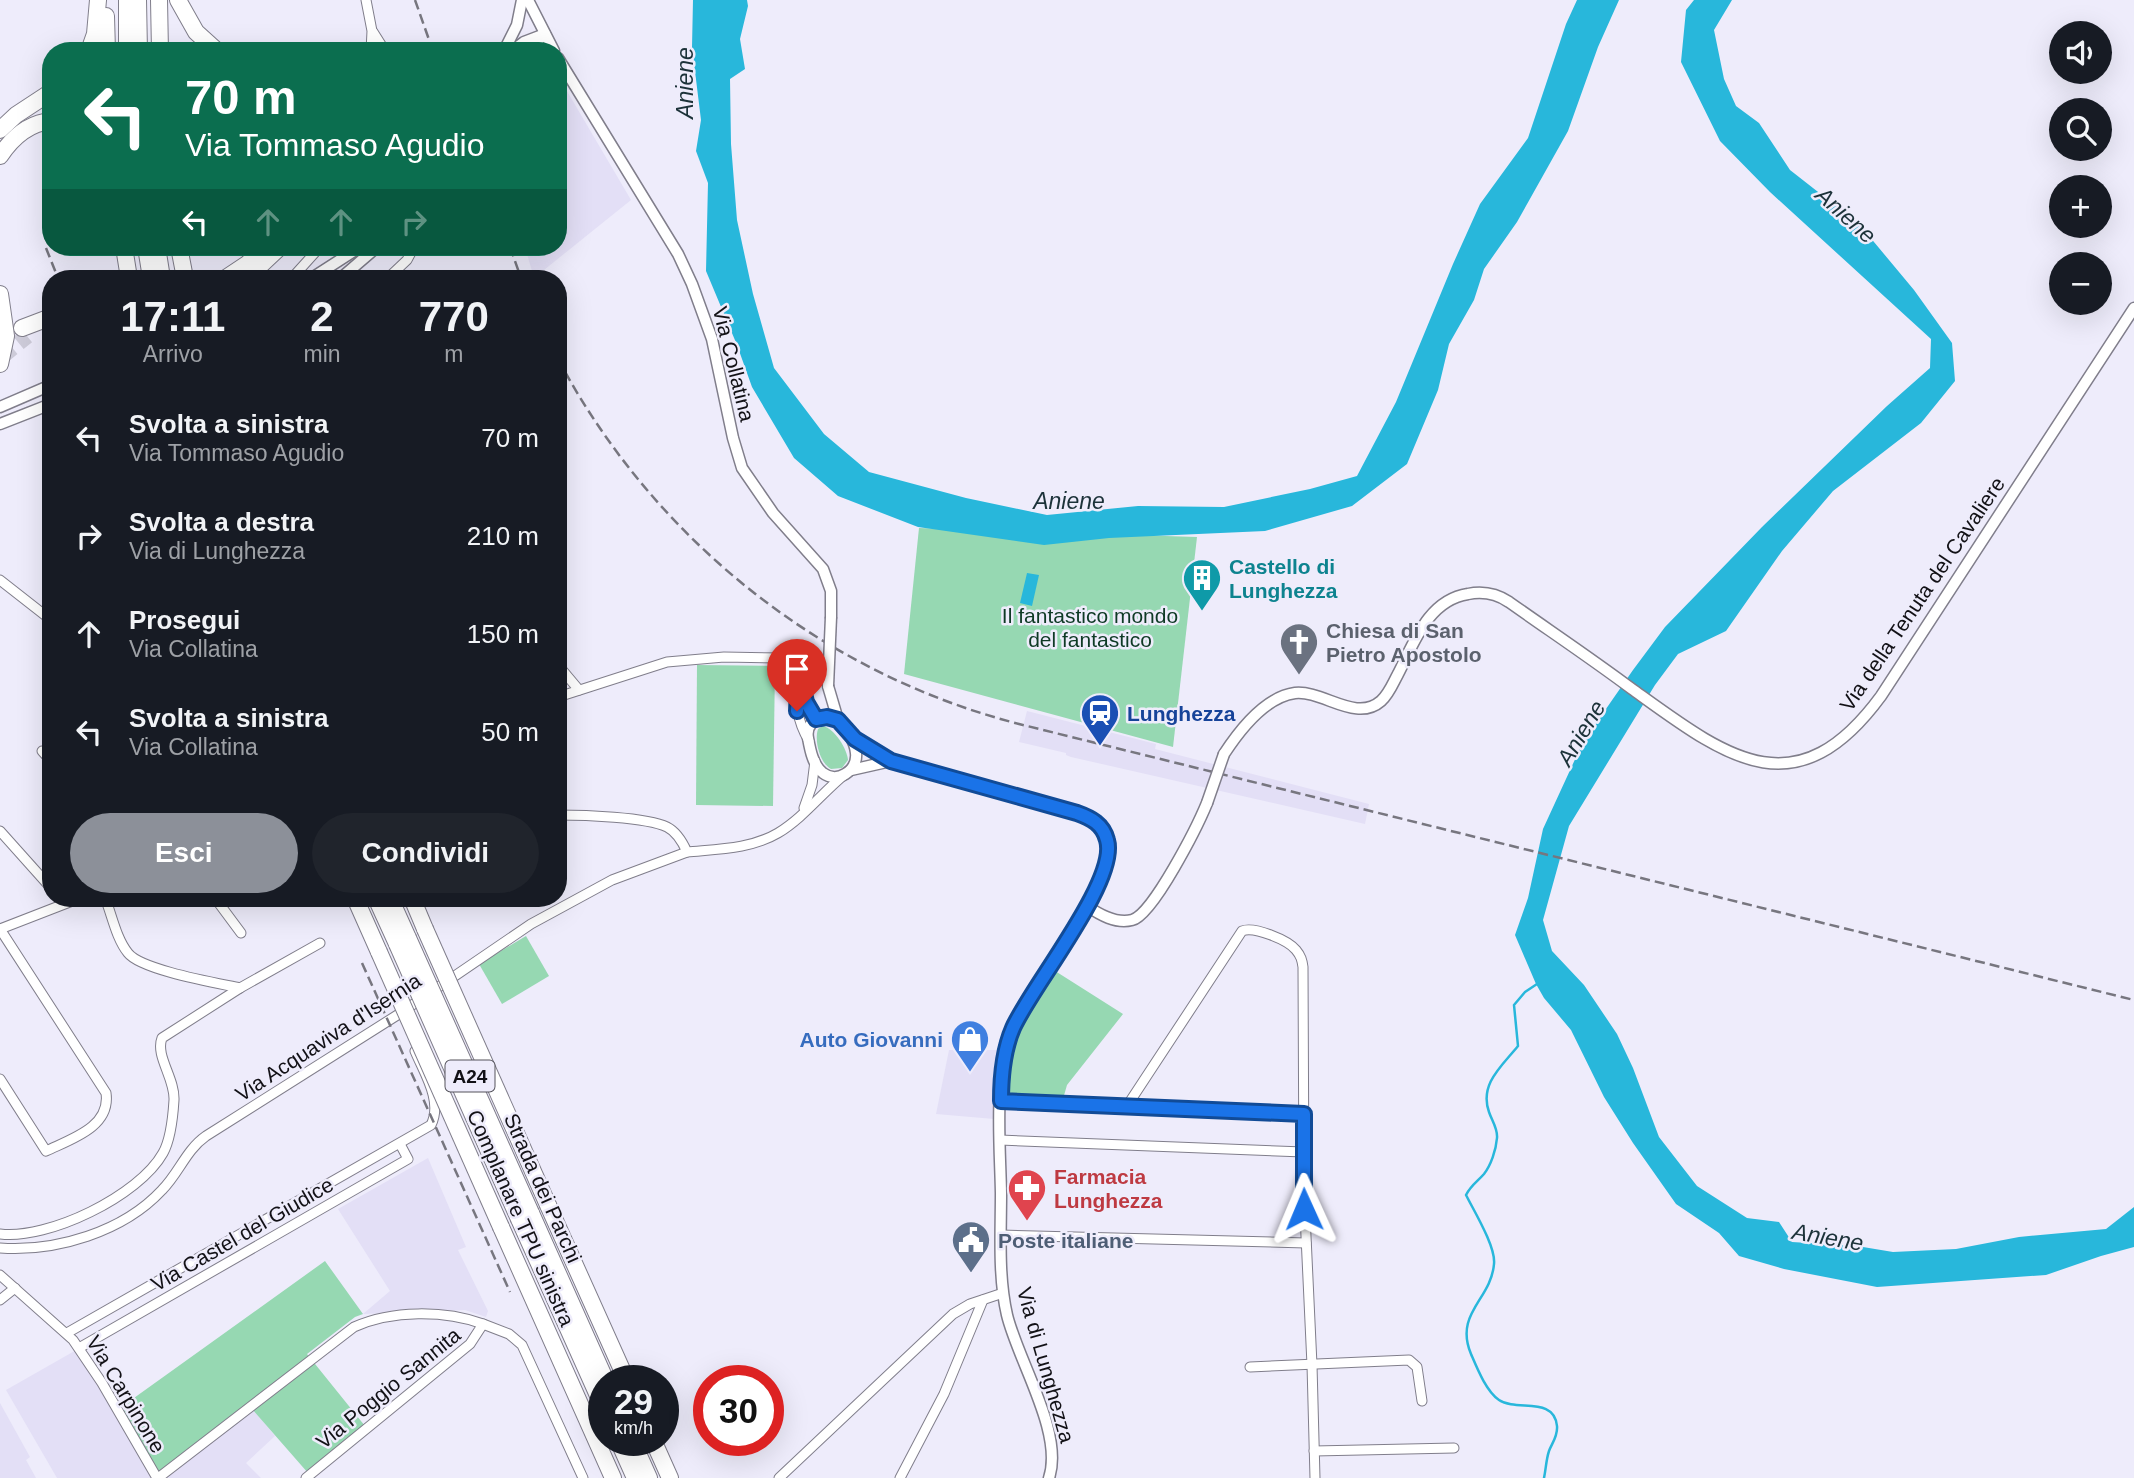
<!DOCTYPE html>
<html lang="it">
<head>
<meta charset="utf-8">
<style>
  body { margin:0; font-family:Helvetica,sans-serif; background:#20242c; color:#f1f3f6; height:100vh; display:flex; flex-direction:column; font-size:26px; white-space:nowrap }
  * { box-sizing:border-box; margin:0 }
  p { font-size:23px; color:#9ea1a6 }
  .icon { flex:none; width:38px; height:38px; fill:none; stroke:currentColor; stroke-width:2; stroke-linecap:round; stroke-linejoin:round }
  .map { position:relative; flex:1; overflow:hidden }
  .details { position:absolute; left:42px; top:270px; width:525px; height:637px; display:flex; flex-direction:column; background:#171b24; border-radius:28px; box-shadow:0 7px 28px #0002 }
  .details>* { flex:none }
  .guide { position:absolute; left:42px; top:42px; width:525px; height:214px; border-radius:28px; box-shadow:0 7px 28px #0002; background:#0b6e4f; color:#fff; overflow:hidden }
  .fabs { position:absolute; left:2049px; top:21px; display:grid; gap:14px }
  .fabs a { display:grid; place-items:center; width:63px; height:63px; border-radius:50%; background:#171b24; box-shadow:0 7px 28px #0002; font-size:35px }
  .speed { position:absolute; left:588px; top:1365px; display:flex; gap:14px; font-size:35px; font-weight:700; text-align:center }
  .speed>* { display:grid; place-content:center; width:91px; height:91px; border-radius:50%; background:#171b24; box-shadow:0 7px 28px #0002; line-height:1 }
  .speed small { font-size:18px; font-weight:400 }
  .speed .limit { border:10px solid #d22; background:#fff; color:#111 }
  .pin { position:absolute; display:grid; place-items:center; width:60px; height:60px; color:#fff; margin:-72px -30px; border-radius:50% 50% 50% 0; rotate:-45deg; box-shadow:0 0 7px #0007 }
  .pin .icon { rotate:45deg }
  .me { position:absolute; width:77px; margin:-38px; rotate:359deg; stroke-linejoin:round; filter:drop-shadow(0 0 5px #0008) }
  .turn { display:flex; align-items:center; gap:24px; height:147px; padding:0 28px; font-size:32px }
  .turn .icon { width:91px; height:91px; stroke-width:2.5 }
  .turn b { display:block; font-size:49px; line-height:60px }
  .lanes { display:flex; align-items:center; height:66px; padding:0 28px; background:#0003; justify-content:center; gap:35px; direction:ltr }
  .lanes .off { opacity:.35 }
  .eta { display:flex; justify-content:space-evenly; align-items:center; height:119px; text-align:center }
  .eta b { font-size:42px; font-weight:600; line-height:49px }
  .button { display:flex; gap:14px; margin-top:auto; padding:14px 28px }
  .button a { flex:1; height:80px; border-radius:42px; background:#8c9099; color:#fff; font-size:28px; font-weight:600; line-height:80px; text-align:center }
  .button a+a { background:#20242c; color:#f1f3f6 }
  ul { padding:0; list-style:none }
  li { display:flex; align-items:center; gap:21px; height:98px; padding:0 28px }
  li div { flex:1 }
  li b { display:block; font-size:26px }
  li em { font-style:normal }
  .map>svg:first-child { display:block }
</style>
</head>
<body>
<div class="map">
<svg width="2134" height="1478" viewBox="0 0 2134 1478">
  <rect width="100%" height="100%" fill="#eeecfb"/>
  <g fill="#e3dff6">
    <polygon points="558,71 564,86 631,200 534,278 525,247 558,247"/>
    <polygon points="1027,711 1156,744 1155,749 1369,804 1365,824 1071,757 1066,755 1066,753 1019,742"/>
    <polygon points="949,1050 999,1050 994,1119 936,1114"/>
    <polygon points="428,1158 466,1247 458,1250 488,1311 486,1317 465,1310 363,1314 390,1291 338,1209"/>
    <polygon points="78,1349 154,1478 57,1478 6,1390"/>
    <polygon points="0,1403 30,1457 26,1460 36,1478 0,1478"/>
    <polygon points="254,1410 275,1436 246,1463 261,1478 166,1478"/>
  </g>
  <g fill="#96d8b2">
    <polygon points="919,528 1197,537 1173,747 904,674"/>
    <polygon points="697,665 775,666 773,806 696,805"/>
    <path d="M 823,726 C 835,729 847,749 848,760 L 842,768 L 831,769 C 820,763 814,741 818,729 Z"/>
    <polygon points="526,936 549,976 502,1004 479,964"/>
    <polygon points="1052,969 1123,1014 1067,1085 1063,1099 1005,1097 1006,1070 1016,1028"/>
    <polygon points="325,1261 363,1314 355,1317 307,1354 365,1426 308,1473 253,1410 166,1478 161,1478 120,1408"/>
  </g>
  <g fill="#28b7db">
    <polygon points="693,0 747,0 748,6 740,39 745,69 730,79 731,144 737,220 753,294 774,368 824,434 869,472 966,498 1047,515 1138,506 1224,507 1310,489 1357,476 1396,402 1453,264 1480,204 1528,138 1566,24 1577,0 1619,0 1598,47 1568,131 1517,222 1484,269 1474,300 1449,344 1438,390 1407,464 1352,506 1265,531 1109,538 1044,545 918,527 838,496 794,458 752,387 737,345 706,271 708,183 696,151 701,120 692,47"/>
    <polygon points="1694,0 1732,0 1714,30 1724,79 1736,106 1759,123 1790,170 1859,224 1914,290 1952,343 1955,381 1921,423 1833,491 1782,551 1726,631 1678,654 1655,685 1569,826 1543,920 1552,951 1584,985 1617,1034 1633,1068 1659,1137 1697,1186 1747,1218 1779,1222 1792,1242 1857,1246 1893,1252 1956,1249 2019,1237 2106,1229 2134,1207 2134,1247 2101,1256 2046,1275 1877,1287 1784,1269 1739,1256 1719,1233 1676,1204 1633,1143 1604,1097 1571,1030 1544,998 1536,984 1515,935 1528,898 1543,829 1583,742 1633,670 1665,627 1762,527 1887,406 1930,368 1931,339 1770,192 1720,141 1681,62 1686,10"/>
    <polygon points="1027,573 1039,575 1032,606 1020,603"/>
  </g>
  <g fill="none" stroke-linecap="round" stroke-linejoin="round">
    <path stroke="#28b7db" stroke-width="2.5" d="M 1537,984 L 1525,992 L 1514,1005 L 1518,1046 C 1502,1066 1479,1084 1489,1112 C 1492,1121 1498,1129 1497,1138 C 1496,1150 1491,1165 1484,1174 C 1477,1182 1471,1185 1466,1195 C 1474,1211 1496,1247 1494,1264 C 1491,1300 1454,1313 1471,1354 C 1477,1368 1486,1391 1499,1400 C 1517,1412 1554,1396 1557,1426 C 1558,1436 1552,1443 1549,1451 C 1546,1460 1546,1469 1544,1478"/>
    <polyline stroke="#cdcbd9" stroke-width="16" stroke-dasharray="16 8" stroke-linecap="butt" points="0,358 27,336"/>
    <g stroke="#807e8b" stroke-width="11">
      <g id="minor">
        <polyline points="366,0 372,31 371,51"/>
        <polyline points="373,32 385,51"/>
        <polyline points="292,278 320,247"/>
        <polyline points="388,278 407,260 414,247"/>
        <polyline points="558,499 561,498"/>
        <polyline points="0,580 51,620"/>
        <polyline points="558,665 579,690"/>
        <path d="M 798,680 C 795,703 797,721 809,741"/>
        <path d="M 558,697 L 667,662 L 724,657 L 784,658 C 808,666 801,701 815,719"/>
        <polyline points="42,751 51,761"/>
        <polyline points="804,808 812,785 815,761"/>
        <path d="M 558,815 C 583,815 646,817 667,827 C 677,832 683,843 687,852 C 718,849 751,849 778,833 C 803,818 822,793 844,775"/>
        <polyline points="0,831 51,888"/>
        <path d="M 105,898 C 112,915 116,938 128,953 C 141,970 217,983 240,988"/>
        <polyline points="215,898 241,933"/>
        <path d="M 0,929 L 106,1093 C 111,1127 71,1139 46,1151 L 0,1079"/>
        <polyline points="0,929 80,898"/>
        <polyline points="1001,1101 1304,1114"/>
        <path d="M 1127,1106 L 1242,931 C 1254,926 1288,940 1296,950 C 1301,956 1302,960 1303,967 L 1304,1193 L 1312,1365 L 1315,1478"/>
        <polyline points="1000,1140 1304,1152"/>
        <path d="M 0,1234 C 48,1240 139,1196 163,1153 C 171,1139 173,1116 174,1100 C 175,1078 155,1056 162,1038 L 240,988 L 320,943"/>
        <polyline points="1001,1235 1306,1243"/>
        <path d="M 0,1248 C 56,1252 123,1232 162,1190 C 179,1173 186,1150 206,1136 L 399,1014 L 531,924 L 612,880 L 687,852"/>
        <polyline points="0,1275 73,1340 102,1383 157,1478"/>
        <polyline points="0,1300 15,1288"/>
        <polyline points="483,1324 509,1334 522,1345 583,1478"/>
        <path d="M 67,1333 L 431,1125 C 443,1101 424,1073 415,1051"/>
        <polyline points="79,1348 408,1159 400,1144"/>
        <polyline points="1250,1367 1409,1360 1417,1367 1422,1401"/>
        <polyline points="1314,1451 1454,1448"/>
        <path d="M 158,1478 L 354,1327 C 392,1310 444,1310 483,1324 L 470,1344 L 306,1478"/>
        <polyline points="779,1478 953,1314 970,1304 1003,1293"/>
        <polyline points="900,1478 944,1394 983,1300"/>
      </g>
    </g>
    <g stroke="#807e8b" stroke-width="13">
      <g id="tertiary">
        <polyline points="528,0 554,51"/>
        <polyline points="504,51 517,25 522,0"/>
        <polyline points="512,51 524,42 545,34"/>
        <polyline points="526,51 543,36"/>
        <polyline points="558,58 678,254 692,284 712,339 733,438 742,468 773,513 823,569 831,591 831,617"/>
        <polyline points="312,278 360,247"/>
        <polyline points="341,278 377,247"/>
        <polyline points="0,407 51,385"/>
        <polyline points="0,424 51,404"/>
        <polyline points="828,686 838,720"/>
        <path d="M 821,718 L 838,720 C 846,729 855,741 856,753 C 858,771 837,784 823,773 C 813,766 810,749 808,738 C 806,728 811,721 821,718 Z"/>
        <path d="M 848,733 L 861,744 L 891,761 L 1085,816 C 1115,831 1112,855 1100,883 L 1014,1024 C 993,1074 1000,1140 1001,1193 C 1001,1233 998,1276 1007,1315 C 1018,1361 1064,1433 1049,1478"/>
        <path d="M 1224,754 C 1239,731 1265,697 1295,693 C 1323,690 1356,723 1381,701 C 1389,694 1393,683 1398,674 C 1414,643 1428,600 1468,594 C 1483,591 1497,594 1509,602 C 1550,631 1592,659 1632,689 C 1725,756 1795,813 1881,696 L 2134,308"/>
        <polyline points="851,770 891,761"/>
        <path d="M 1087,906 C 1100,915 1116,924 1132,920 C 1153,915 1198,825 1207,803"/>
      </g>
    </g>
    <g stroke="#807e8b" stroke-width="18">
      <g id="motorway">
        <polyline points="127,0 127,51"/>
        <polyline points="138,0 139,51"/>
        <polyline points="159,0 160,51"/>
        <polyline points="178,0 196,32 217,51"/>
        <polyline points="106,16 107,51"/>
        <polyline points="89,51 95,34 98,0"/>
        <polyline points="0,130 16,115 51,92"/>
        <path d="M 0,156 C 12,138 28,123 51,121"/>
        <polyline points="124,247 129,278"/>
        <polyline points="146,247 151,278"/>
        <polyline points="157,247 162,278"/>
        <polyline points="179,247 185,278"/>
        <polyline points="226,278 247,264 266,247"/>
        <polyline points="247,278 280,247"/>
        <polyline points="0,294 6,336 0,364"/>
        <polyline points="22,328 51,317"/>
        <polyline points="355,898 379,952"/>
        <polyline points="376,898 397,944"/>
        <polyline points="390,898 408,938"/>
        <polyline points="412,898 425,929"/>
        <polyline points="548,1205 627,1381"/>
        <polyline points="531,1213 606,1381"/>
        <polyline points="519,1219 604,1409"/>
        <polyline points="501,1227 613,1478"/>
        <polyline points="618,1440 635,1478"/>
        <polyline points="632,1440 649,1478"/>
        <polyline points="653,1440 670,1478"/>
      </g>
    </g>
    <use href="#minor" stroke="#fff" stroke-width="9"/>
    <use href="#tertiary" stroke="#fff" stroke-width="10"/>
    <use href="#motorway" stroke="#fff" stroke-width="16"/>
    <g stroke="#77767f" stroke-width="2.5" stroke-dasharray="10 5" stroke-linecap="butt">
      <polyline points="415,0 433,51"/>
      <polyline points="510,247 521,278"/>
      <polyline points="46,248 58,278"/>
      <path d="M 558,359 C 654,539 821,673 1019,724 L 2134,1000"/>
      <polyline points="362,963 510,1292"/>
    </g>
    <g stroke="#807e8b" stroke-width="13" stroke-linecap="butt">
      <g id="tertiary-bridge">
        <polyline points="828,686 831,617"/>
        <polyline points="1207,803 1224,754"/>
      </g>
    </g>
    <g stroke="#807e8b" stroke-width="18" stroke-linecap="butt">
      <g id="motorway-bridge">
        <polyline points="425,929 548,1205"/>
        <polyline points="408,938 531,1213"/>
        <polyline points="397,944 519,1219"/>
        <polyline points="379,952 501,1227"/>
      </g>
    </g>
    <use href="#tertiary-bridge" stroke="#fff" stroke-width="10"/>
    <use href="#motorway-bridge" stroke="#fff" stroke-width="16"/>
  </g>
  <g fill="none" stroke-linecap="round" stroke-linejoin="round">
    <g stroke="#114b97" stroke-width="18">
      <path id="route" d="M 797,711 L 799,672 L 806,702 L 816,719 L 827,717 L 838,720 L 855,739 L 891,761 L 1077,813 C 1091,818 1103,824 1107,840 C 1119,880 1031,987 1013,1028 C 1003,1051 1001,1076 1001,1101 L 1304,1114 L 1304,1209"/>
    </g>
    <use href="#route" stroke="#1a73e8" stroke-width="12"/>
  </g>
  <defs>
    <g id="building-pin" transform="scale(2.0125)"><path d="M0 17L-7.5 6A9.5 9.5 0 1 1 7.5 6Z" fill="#0f9aa8" stroke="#eeecfb"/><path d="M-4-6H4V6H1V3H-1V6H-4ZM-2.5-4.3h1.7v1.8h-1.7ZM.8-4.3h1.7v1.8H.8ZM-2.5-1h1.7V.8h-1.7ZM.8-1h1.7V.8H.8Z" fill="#fff"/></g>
    <g id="church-pin" transform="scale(2.0125)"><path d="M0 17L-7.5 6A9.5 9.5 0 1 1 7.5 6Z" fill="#6b7280" stroke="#eeecfb"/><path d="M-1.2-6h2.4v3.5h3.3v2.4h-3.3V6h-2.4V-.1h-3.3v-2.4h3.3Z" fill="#fff"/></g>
    <g id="station-pin" transform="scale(2.0125)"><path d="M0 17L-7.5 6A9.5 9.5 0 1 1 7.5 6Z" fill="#1a4fb4" stroke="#eeecfb"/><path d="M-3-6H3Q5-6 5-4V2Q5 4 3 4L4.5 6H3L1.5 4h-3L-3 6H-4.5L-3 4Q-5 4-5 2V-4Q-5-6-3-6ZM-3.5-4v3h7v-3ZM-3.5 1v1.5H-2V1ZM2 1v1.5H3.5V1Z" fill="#fff"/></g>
    <g id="shop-pin" transform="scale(2.0125)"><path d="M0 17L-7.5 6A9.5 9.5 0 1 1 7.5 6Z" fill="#3f7fe0" stroke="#eeecfb"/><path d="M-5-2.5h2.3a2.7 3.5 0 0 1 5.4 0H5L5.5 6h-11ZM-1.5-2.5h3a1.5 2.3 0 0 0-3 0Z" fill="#fff"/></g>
    <g id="pharmacy-pin" transform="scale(2.0125)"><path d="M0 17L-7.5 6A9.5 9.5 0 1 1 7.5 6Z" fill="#e0444e" stroke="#eeecfb"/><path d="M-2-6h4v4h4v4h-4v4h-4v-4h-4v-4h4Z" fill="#fff"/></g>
    <g id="civic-pin" transform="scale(2.0125)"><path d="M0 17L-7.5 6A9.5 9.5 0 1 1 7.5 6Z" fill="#5c6f8a" stroke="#eeecfb"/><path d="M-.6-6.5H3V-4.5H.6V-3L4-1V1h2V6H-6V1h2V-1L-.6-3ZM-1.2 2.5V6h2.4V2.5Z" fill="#fff"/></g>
  </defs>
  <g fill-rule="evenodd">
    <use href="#building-pin" x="1202" y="578"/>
    <use href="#church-pin" x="1299" y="642"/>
    <use href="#station-pin" x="1100" y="713"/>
    <use href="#shop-pin" x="970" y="1039"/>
    <use href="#pharmacy-pin" x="1027" y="1188"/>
    <use href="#civic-pin" x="971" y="1240"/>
  </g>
  <g text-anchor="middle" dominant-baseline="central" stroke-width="5" stroke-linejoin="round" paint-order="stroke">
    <rect fill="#eeecfb" stroke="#54535b" stroke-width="2" x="445.5" y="1060.5" width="49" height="31" rx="5"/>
    <g font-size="19" font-weight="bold" fill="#121116">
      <text x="470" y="1076">A24</text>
    </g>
    <g font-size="21" fill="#121116" stroke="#eeecfb">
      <text transform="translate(734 364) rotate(76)">Via Collatina</text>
      <text transform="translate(1922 594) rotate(-56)">Via della Tenuta del Cavaliere</text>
      <text transform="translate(328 1037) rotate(-33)">Via Acquaviva d'Isernia</text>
      <text transform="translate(543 1188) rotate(66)">Strada dei Parchi</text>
      <text transform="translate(521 1218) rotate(66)">Complanare TPU sinistra</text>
      <text transform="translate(242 1234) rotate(-30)">Via Castel del Giudice</text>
      <text transform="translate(1046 1365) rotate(74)">Via di Lunghezza</text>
      <text transform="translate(388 1388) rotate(-39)">Via Poggio Sannita</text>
      <text transform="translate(126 1394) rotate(59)">Via Carpinone</text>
    </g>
    <g font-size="21" font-weight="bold" fill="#0d838f" stroke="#eeecfb" text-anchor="start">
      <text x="1229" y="566">Castello di<tspan x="1229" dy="24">Lunghezza</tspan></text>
    </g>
    <g font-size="21" fill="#0e3a25" stroke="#eeecfb">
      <text x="1090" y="615">Il fantastico mondo<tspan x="1090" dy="24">del fantastico</tspan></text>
    </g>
    <g font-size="21" font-weight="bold" fill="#5b616d" stroke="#eeecfb" text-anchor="start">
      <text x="1326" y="630">Chiesa di San<tspan x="1326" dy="24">Pietro Apostolo</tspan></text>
    </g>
    <g font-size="21" font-weight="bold" fill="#164399" stroke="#eeecfb" text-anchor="start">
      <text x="1127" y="713">Lunghezza</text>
    </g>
    <g font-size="21" font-weight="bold" fill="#366cbe" stroke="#eeecfb" text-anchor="end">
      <text x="943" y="1039">Auto Giovanni</text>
    </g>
    <g font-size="21" font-weight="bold" fill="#be3a42" stroke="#eeecfb" text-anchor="start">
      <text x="1054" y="1176">Farmacia<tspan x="1054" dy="24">Lunghezza</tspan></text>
    </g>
    <g font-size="21" font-weight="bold" fill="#4e5e75" stroke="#eeecfb" text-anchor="start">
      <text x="998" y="1240">Poste italiane</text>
    </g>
    <g font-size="23" font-style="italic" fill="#1c3239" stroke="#eeecfb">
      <text transform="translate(685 83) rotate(-90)">Aniene</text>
      <text transform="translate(1846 215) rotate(42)">Aniene</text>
      <text x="1069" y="501">Aniene</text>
      <text transform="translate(1581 733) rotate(-59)">Aniene</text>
      <text transform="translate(1828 1237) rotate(10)">Aniene</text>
    </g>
  </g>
</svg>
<div class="fabs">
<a><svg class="icon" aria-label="sound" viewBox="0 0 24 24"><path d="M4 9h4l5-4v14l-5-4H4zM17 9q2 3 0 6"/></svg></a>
<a><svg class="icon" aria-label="search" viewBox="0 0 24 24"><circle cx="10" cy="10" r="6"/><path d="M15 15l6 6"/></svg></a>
<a>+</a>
<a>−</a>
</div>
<div class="speed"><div>29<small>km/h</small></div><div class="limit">30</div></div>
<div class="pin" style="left:797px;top:711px;background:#d93025"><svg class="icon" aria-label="arrive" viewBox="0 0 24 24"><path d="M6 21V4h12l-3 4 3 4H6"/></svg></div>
<svg class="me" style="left:1304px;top:1209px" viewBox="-20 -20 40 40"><path d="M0-17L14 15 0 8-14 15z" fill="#1a73e8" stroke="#fff" stroke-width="4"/></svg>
<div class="guide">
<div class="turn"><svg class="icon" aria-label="left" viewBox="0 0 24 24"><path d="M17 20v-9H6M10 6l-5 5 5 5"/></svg><div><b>70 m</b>Via Tommaso Agudio</div></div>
<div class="lanes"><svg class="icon" aria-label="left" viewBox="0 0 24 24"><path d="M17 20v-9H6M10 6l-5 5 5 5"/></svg><svg class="icon off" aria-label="ahead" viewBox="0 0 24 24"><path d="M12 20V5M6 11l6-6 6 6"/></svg><svg class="icon off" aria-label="ahead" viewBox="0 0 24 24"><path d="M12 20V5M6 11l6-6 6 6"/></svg><svg class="icon off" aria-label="right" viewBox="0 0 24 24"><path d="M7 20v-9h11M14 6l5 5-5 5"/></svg></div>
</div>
<section class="details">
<div class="eta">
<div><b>17:11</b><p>Arrivo</p></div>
<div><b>2</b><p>min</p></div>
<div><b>770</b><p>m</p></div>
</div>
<ul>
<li><svg class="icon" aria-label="left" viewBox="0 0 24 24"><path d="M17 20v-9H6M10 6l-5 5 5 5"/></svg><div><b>Svolta a sinistra</b><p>Via Tommaso Agudio</p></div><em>70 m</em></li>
<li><svg class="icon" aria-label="right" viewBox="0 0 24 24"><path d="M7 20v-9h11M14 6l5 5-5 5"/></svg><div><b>Svolta a destra</b><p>Via di Lunghezza</p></div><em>210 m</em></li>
<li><svg class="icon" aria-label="ahead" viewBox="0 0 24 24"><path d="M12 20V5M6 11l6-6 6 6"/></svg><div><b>Prosegui</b><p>Via Collatina</p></div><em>150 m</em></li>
<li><svg class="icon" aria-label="left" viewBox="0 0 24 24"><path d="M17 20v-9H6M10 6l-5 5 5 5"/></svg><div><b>Svolta a sinistra</b><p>Via Collatina</p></div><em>50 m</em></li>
</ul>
<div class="button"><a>Esci</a><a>Condividi</a></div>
</section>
</div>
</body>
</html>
